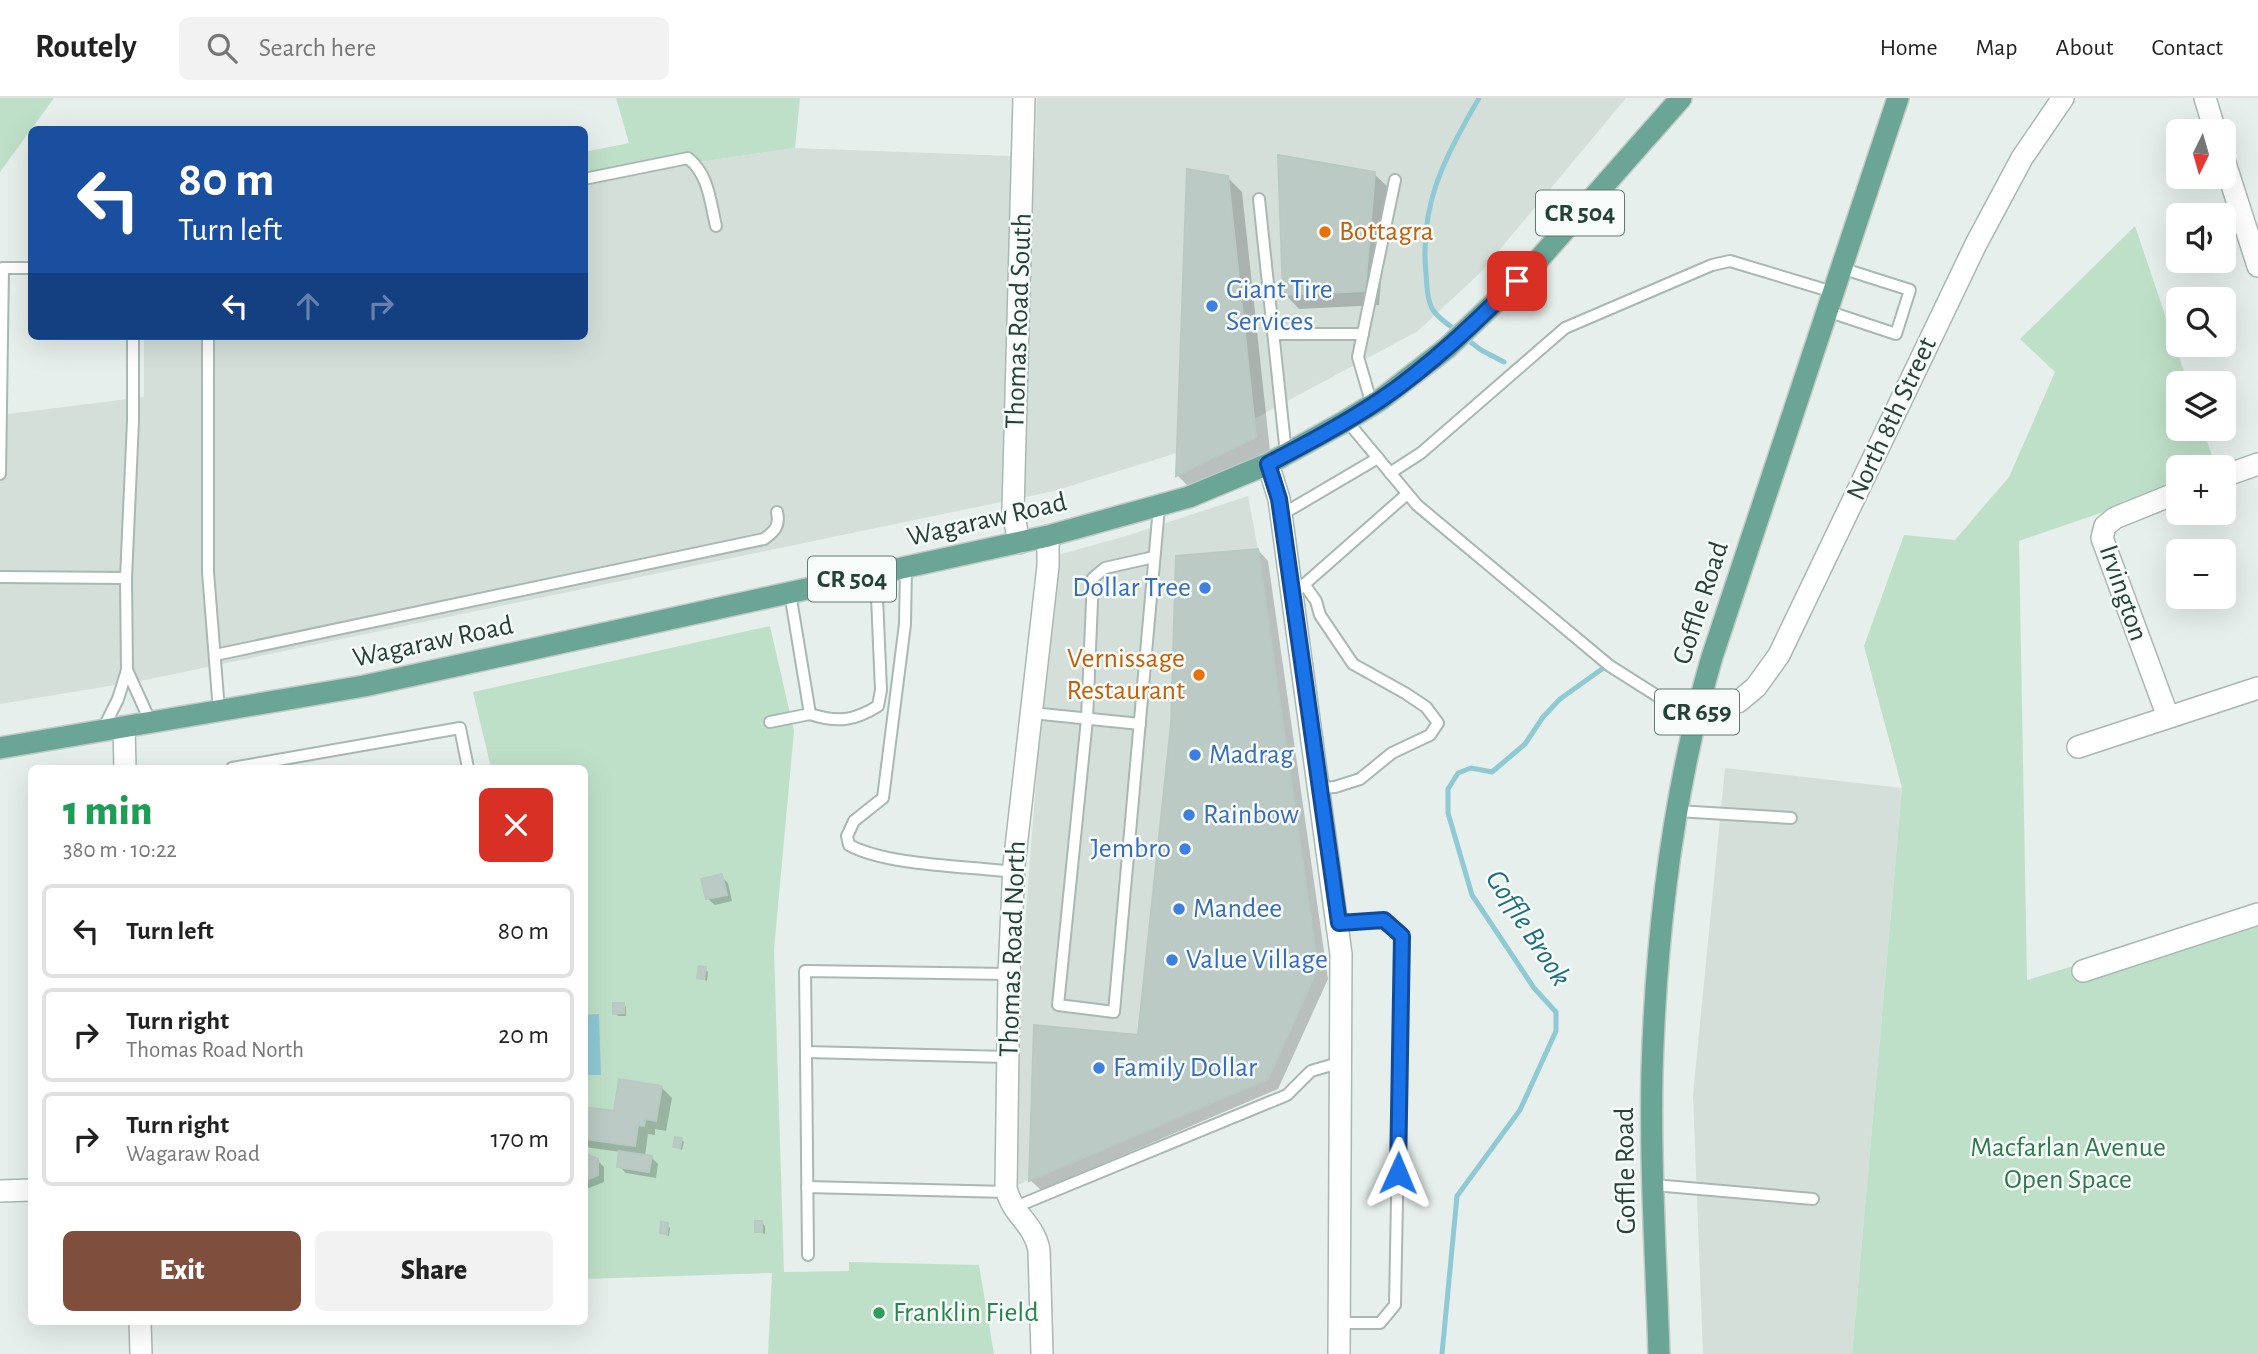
<!DOCTYPE html>
<html lang="en">
<head>
<meta charset="utf-8">
<style>
  body { margin:0; font-family:"Alegreya Sans",sans-serif; background:#f2f2f2; color:#222; height:100vh; display:flex; flex-direction:column; font-size:26px; white-space:nowrap }
  * { box-sizing:border-box; margin:0 }
  p { font-size:23px; color:#767676 }
  .icon { flex:none; width:38px; height:38px; fill:none; stroke:currentColor; stroke-width:2; stroke-linecap:round; stroke-linejoin:round }
  .map { position:relative; flex:1; overflow:hidden }
  .side { position:absolute; left:28px; top:667px; width:560px; height:560px; display:flex; flex-direction:column; background:#fff; border-radius:10px; box-shadow:0 7px 28px #0002 }
  .side>* { flex:none }
  .hud { position:absolute; left:28px; top:28px; width:560px; height:214px; border-radius:10px; box-shadow:0 7px 28px #0002; background:#1a4fa0; color:#fff; overflow:hidden }
  .needle { width:46px; rotate:185deg }
  .fabs { position:absolute; left:2166px; top:21px; display:grid; gap:14px }
  .fabs a { display:grid; place-items:center; width:70px; height:70px; border-radius:10px; background:#fff; box-shadow:0 7px 28px #0002; font-size:35px }
  .pin { position:absolute; display:grid; place-items:center; width:60px; height:60px; color:#fff; margin:-30px; border-radius:14px; box-shadow:0 4px 10px #0006 }
  .me { position:absolute; width:77px; margin:-38px; rotate:1deg; stroke-linejoin:round; filter:drop-shadow(0 0 5px #0008) }
  .turn { display:flex; align-items:center; gap:24px; height:147px; padding:0 35px; font-size:32px }
  .turn .icon { width:91px; height:91px; stroke-width:2.5 }
  .turn b { display:block; font-size:49px; line-height:60px }
  .lanes { display:flex; align-items:center; height:66px; padding:0 35px; background:#0003; justify-content:center; gap:35px; direction:ltr }
  .lanes .off { opacity:.35 }
  .round { display:grid; place-items:center; flex:none; width:74px; height:74px; border-radius:10px; background:#f2f2f2 }
  .summary { display:flex; align-items:center; justify-content:space-between; height:119px; padding:0 35px }
  h1 { font-size:42px; font-weight:800; line-height:52px; color:#1e9e55 }
  .button { display:flex; gap:14px; margin-top:auto; padding:14px 35px }
  .button a { flex:1; height:80px; border-radius:10px; background:#804e3d; color:#fff; font-size:28px; font-weight:800; line-height:80px; text-align:center }
  .button a+a { background:#f2f2f2; color:#222 }
  ul { padding:0; list-style:none }
  li { display:flex; align-items:center; gap:21px; height:94px; margin:0 14px 10px; padding:0 21px; border:4px solid #e0e0e0; border-radius:10px }
  li div { flex:1 }
  li b { display:block; font-size:26px }
  li em { font-style:normal }
  header { display:flex; align-items:center; gap:42px; box-sizing:border-box; height:98px; padding:0 35px; background:#fff; border-bottom:2px solid #e0e0e0 }
  header strong { font-size:33px }
  nav { display:flex; gap:38px; margin-inline-start:auto; font-size:24px }
  .search { width:490px; height:63px; background:#f2f2f2; display:flex; align-items:center; gap:18px; box-sizing:border-box; padding:0 24px; border-radius:10px; color:#767676; font-size:26px }
  .map>svg:first-child { display:block }
</style>
</head>
<body>
<header>
<strong>Routely</strong>
<div class="search"><svg class="icon" aria-label="search" viewBox="0 0 24 24"><circle cx="10" cy="10" r="6"/><path d="M15 15l6 6"/></svg>Search here</div>
<nav><a>Home</a><a>Map</a><a>About</a><a>Contact</a></nav>
</header>
<div class="map">
<svg width="2258" height="1256" viewBox="0 0 2258 1256">
  <rect width="100%" height="100%" fill="#e6efeb"/>
  <g fill="#d4dfda">
    <polygon points="1037,0 1626,0 1481,174 1418,233 1209,345 1054,393 145,582 0,606 0,317 144,299 144,238 584,238 585,81 795,50 1035,59"/>
    <polygon points="1248,398 1258,451 1318,870 1268,981 1015,1088 1018,921 1041,616 1058,457 1126,438"/>
    <polygon points="1725,670 1902,690 1852,1256 1703,1256 1693,997"/>
  </g>
  <g fill="#bfe0c8">
    <polygon points="0,0 54,0 0,74"/>
    <polygon points="616,0 800,0 795,50 585,81 584,54 629,45"/>
    <polygon points="2135,128 2188,285 2179,285 2179,331 2203,331 2216,369 2179,369 2179,388 2019,443 2027,882 2258,812 2258,1256 1852,1256 1902,690 1864,548 1904,437 1955,442 2009,379 2055,274 2020,241"/>
    <polygon points="770,528 794,633 774,852 784,1174 849,1173 849,1164 979,1167 994,1256 768,1256 772,1175 585,1181 584,670 491,670 473,594"/>
  </g>
  <polygon fill="#8ec9d4" points="599,916 601,977 585,977 585,917"/>
  <g fill="#0003">
    <polygon points="1188,73 1227,79 1242,94 1270,353 1192,392 1178,378"/>
    <polygon points="1374,76 1389,90 1379,207 1299,211 1285,196"/>
    <polygon points="1258,452 1268,463 1328,881 1278,991 1041,1092 1030,1082 1139,939"/>
    <polygon points="721,778 728,785 732,803 715,807 708,801"/>
    <polygon points="705,871 708,874 707,883 699,879"/>
    <polygon points="623,906 626,909 626,918 618,918 615,915"/>
    <polygon points="661,989 672,1000 666,1033 655,1031 655,1037 648,1036 645,1058 651,1059 658,1066 656,1080 626,1075 619,1068 621,1054 584,1049 584,1010 615,1015"/>
    <polygon points="681,1041 684,1044 682,1052 675,1049"/>
    <polygon points="584,1056 597,1062 604,1069 604,1084 584,1092"/>
    <polygon points="762,1125 765,1128 765,1136 757,1133"/>
    <polygon points="667,1127 670,1130 669,1138 661,1135"/>
  </g>
  <g fill="none" stroke-linecap="round" stroke-linejoin="round">
    <g stroke="#8ec9d4" stroke-width="5">
      <path d="M 1458,234 C 1449,227 1439,221 1433,212 C 1427,202 1427,188 1426,176 C 1419,105 1445,60 1479,0"/>
      <polyline points="1465,240 1481,252 1504,264"/>
      <polyline points="1442,1256 1457,1098 1520,1012 1556,933 1556,914 1534,890 1472,797 1448,715 1448,691 1458,675 1471,670 1492,674 1525,646 1543,619 1560,601 1602,571"/>
    </g>
  </g>
  <g fill="#bbcac4" stroke="#b8c9c2" stroke-width="2">
    <polygon points="1278,57 1375,74 1365,193 1283,197"/>
    <polygon points="1187,71 1228,78 1256,339 1176,378"/>
    <polygon points="1258,451 1318,870 1268,981 1029,1083 1034,927 1138,937 1171,626 1176,458"/>
    <polygon points="722,776 727,797 706,801 701,781"/>
    <polygon points="699,868 706,869 704,881 697,880"/>
    <polygon points="613,905 624,905 624,915 613,916"/>
    <polygon points="619,981 662,988 656,1023 645,1021 644,1028 638,1027 635,1048 584,1041 584,1009 614,1013"/>
    <polygon points="675,1039 682,1040 680,1050 673,1049"/>
    <polygon points="619,1053 652,1058 649,1074 617,1069"/>
    <polygon points="584,1055 598,1061 598,1077 584,1083"/>
    <rect x="755" y="1123" width="7" height="11"/>
    <polygon points="661,1124 668,1125 667,1136 660,1135"/>
  </g>
  <g fill="none" stroke-linecap="round" stroke-linejoin="round">
    <g stroke="#a8b8b2" stroke-width="14">
      <g id="service">
        <path d="M 584,81 L 688,60 C 709,77 710,103 716,128"/>
        <polyline points="1259,101 1286,356"/>
        <polyline points="0,172 3,170 32,170"/>
        <polyline points="1827,213 1896,236 1910,192 1841,170"/>
        <polyline points="1274,236 1363,236"/>
        <polyline points="208,238 208,474 219,613"/>
        <polyline points="1372,307 1358,259 1395,82"/>
        <polyline points="1347,323 1417,407 1610,568 1670,606 1696,615"/>
        <polyline points="1390,375 1421,355 1565,230 1712,167 1730,163 1833,194"/>
        <polyline points="0,376 3,170"/>
        <polyline points="1281,417 1378,360"/>
        <polyline points="1154,459 1105,470 1093,480 1087,621 1058,907 1114,914 1159,409"/>
        <path d="M 906,469 L 905,526 L 883,700 L 854,723 L 847,738 L 849,747 C 888,768 967,768 1014,774"/>
        <polyline points="0,479 126,480 127,572 118,601 102,633"/>
        <polyline points="126,480 133,323 133,238"/>
        <polyline points="1304,486 1316,503 1320,517 1353,566 1405,595 1426,609 1438,625 1430,637 1392,655 1360,681 1335,689 1320,690"/>
        <polyline points="1299,491 1407,396"/>
        <path d="M 790,495 L 810,616 C 837,625 854,623 878,608 L 881,592 L 876,476"/>
        <path d="M 215,557 L 764,441 C 775,433 780,428 777,414"/>
        <polyline points="127,572 151,625"/>
        <polyline points="1032,615 1140,626"/>
        <polyline points="770,624 810,616"/>
        <polyline points="232,670 460,630 468,670"/>
        <polyline points="1677,713 1791,720"/>
        <polyline points="1338,825 1384,822 1402,838 1395,1207 1380,1225 1339,1225"/>
        <polyline points="806,954 808,1157"/>
        <polyline points="1008,959 806,954 805,873 1009,876"/>
        <polyline points="1654,1087 1813,1101"/>
        <polyline points="807,1089 1007,1094"/>
        <polyline points="1013,1110 1287,997 1311,973 1342,964"/>
      </g>
    </g>
    <g stroke="#a8b8b2" stroke-width="24">
      <g id="minor">
        <polyline points="2205,0 2215,33"/>
        <polyline points="2224,62 2258,168"/>
        <polyline points="1268,366 1279,401 1341,856 1339,1256"/>
        <polyline points="2224,378 2258,366"/>
        <polyline points="1019,445 1013,413 1024,0"/>
        <polyline points="2168,619 2102,440 2105,428 2115,420 2179,394"/>
        <polyline points="124,629 125,670"/>
        <polyline points="2078,649 2258,590"/>
        <polyline points="2083,873 2258,816"/>
        <polyline points="0,1093 32,1092"/>
        <polyline points="140,1223 141,1256"/>
        <path d="M 1042,1256 L 1039,1152 C 1034,1125 1012,1117 1006,1090 L 1009,876 L 1014,767 L 1048,468 L 1048,438"/>
      </g>
    </g>
    <g stroke="#a8b8b2" stroke-width="24">
      <polyline id="tertiary" points="1699,603 1738,604 1756,589 1779,557 1976,146 2022,60 2063,0"/>
    </g>
    <g stroke="#c2cac8" stroke-width="24">
      <g id="primary">
        <polyline points="0,650 364,588 1048,438 1189,399 1268,366 1344,324 1380,302 1447,250 1532,169 1681,0"/>
        <path d="M 1659,1256 C 1656,1162 1650,1068 1652,974 C 1656,834 1673,693 1712,559 L 1898,0"/>
      </g>
    </g>
    <use href="#service" stroke="#fff" stroke-width="10"/>
    <use href="#minor" stroke="#fff" stroke-width="21"/>
    <use href="#tertiary" stroke="#fff" stroke-width="21"/>
    <use href="#primary" stroke="#6aa596" stroke-width="21"/>
  </g>
  <g fill="none" stroke-linecap="round" stroke-linejoin="round">
    <g stroke="#114b97" stroke-width="18">
      <path id="route" d="M 1398,1075 L 1402,838 L 1384,822 L 1339,825 L 1279,401 L 1268,366 C 1306,346 1344,326 1380,302 C 1430,268 1474,226 1517,183"/>
    </g>
    <use href="#route" stroke="#1a73e8" stroke-width="12"/>
  </g>
  <g fill="#e8710a" stroke="#f7fbf9" stroke-width="2.5">
    <circle cx="1325" cy="134" r="7"/>
    <circle cx="1199" cy="577" r="7"/>
  </g>
  <g fill="#3f7fe0" stroke="#f7fbf9" stroke-width="2.5">
    <circle cx="1212" cy="208" r="7"/>
    <circle cx="1205" cy="490" r="7"/>
    <circle cx="1195" cy="657" r="7"/>
    <circle cx="1189" cy="717" r="7"/>
    <circle cx="1185" cy="751" r="7"/>
    <circle cx="1179" cy="811" r="7"/>
    <circle cx="1172" cy="862" r="7"/>
    <circle cx="1099" cy="970" r="7"/>
  </g>
  <circle fill="#2e9e5b" stroke="#f7fbf9" stroke-width="2.5" cx="879" cy="1215" r="7"/>
  <g text-anchor="middle" dominant-baseline="central" stroke-width="5" stroke-linejoin="round" paint-order="stroke">
    <g fill="#f7fbf9" stroke="#637a73" stroke-width="2">
      <rect x="1536" y="92.5" width="88" height="45" rx="5"/>
      <rect x="808" y="458.5" width="88" height="45" rx="5"/>
      <rect x="1655" y="591.5" width="84" height="45" rx="5"/>
    </g>
    <g font-size="26" font-weight="bold" fill="#24423a">
      <text x="1580" y="115">CR 504</text>
      <text x="852" y="481">CR 504</text>
      <text x="1697" y="614">CR 659</text>
    </g>
    <g font-size="28" fill="#c56008" stroke="#f7fbf9" text-anchor="start">
      <text x="1339" y="134">Bottagra</text>
      <text x="1185" y="561" text-anchor="end">Vernissage<tspan x="1185" dy="32">Restaurant</tspan></text>
    </g>
    <g font-size="28" fill="#366cbe" stroke="#f7fbf9" text-anchor="start">
      <text x="1226" y="192">Giant Tire<tspan x="1226" dy="32">Services</tspan></text>
      <text x="1191" y="490" text-anchor="end">Dollar Tree</text>
      <text x="1209" y="657">Madrag</text>
      <text x="1203" y="717">Rainbow</text>
      <text x="1171" y="751" text-anchor="end">Jembro</text>
      <text x="1193" y="811">Mandee</text>
      <text x="1186" y="862">Value Village</text>
      <text x="1113" y="970">Family Dollar</text>
    </g>
    <g font-size="28" fill="#24423a" stroke="#f7fbf9">
      <text transform="translate(1019 223) rotate(-88)">Thomas Road South</text>
      <text transform="translate(1892 321) rotate(-65)">North 8th Street</text>
      <text transform="translate(987 422) rotate(-13)">Wagaraw Road</text>
      <text transform="translate(2123 495) rotate(71)">Irvington</text>
      <text transform="translate(1701 505) rotate(-72)">Goffle Road</text>
      <text transform="translate(433 544) rotate(-12)">Wagaraw Road</text>
      <text transform="translate(1013 851) rotate(-88)">Thomas Road North</text>
      <text transform="translate(1626 1073) rotate(-91)">Goffle Road</text>
    </g>
    <g font-size="28" fill="#2d7a4b" stroke="#f7fbf9">
      <text x="2068" y="1050">Macfarlan Avenue<tspan x="2068" dy="32">Open Space</tspan></text>
    </g>
    <g font-size="28" fill="#27864d" stroke="#f7fbf9" text-anchor="start">
      <text x="893" y="1215">Franklin Field</text>
    </g>
    <g font-size="30" font-style="italic" fill="#1c6f80" stroke="#f7fbf9">
      <text transform="translate(1528 830) rotate(57)">Goffle Brook</text>
    </g>
  </g>
</svg>
<div class="fabs">
<a><svg class="needle" viewBox="-14 -14 28 28"><path d="M0-13l5 13h-10z" fill="#e53935"/><path d="M0 13l5-13h-10z" fill="#767676"/></svg></a>
<a><svg class="icon" aria-label="sound" viewBox="0 0 24 24"><path d="M4 9h4l5-4v14l-5-4H4zM17 9q2 3 0 6"/></svg></a>
<a><svg class="icon" aria-label="search" viewBox="0 0 24 24"><circle cx="10" cy="10" r="6"/><path d="M15 15l6 6"/></svg></a>
<a><svg class="icon" aria-label="layers" viewBox="0 0 24 24"><path d="M12 4l9 5-9 5-9-5zM3 14l9 5 9-5"/></svg></a>
<a>+</a>
<a>−</a>
</div>
<div class="pin" style="left:1517px;top:183px;background:#d93025"><svg class="icon" aria-label="arrive" viewBox="0 0 24 24"><path d="M6 21V4h12l-3 4 3 4H6"/></svg></div>
<svg class="me" style="left:1398px;top:1075px" viewBox="-20 -20 40 40"><path d="M0-17L14 15 0 8-14 15z" fill="#1a73e8" stroke="#fff" stroke-width="4"/></svg>
<div class="hud">
<div class="turn"><svg class="icon" aria-label="left" viewBox="0 0 24 24"><path d="M17 20v-9H6M10 6l-5 5 5 5"/></svg><div><b>80 m</b>Turn left</div></div>
<div class="lanes"><svg class="icon" aria-label="left" viewBox="0 0 24 24"><path d="M17 20v-9H6M10 6l-5 5 5 5"/></svg><svg class="icon off" aria-label="ahead" viewBox="0 0 24 24"><path d="M12 20V5M6 11l6-6 6 6"/></svg><svg class="icon off" aria-label="right" viewBox="0 0 24 24"><path d="M7 20v-9h11M14 6l5 5-5 5"/></svg></div>
</div>
<section class="side">
<div class="summary"><div><h1>1 min</h1><p>380 m · 10:22</p></div><a class="round" style="background:#d93025;color:#fff"><svg class="icon" aria-label="close" viewBox="0 0 24 24"><path d="M6 6l12 12M18 6L6 18"/></svg></a></div>
<ul>
<li><svg class="icon" aria-label="left" viewBox="0 0 24 24"><path d="M17 20v-9H6M10 6l-5 5 5 5"/></svg><div><b>Turn left</b></div><em>80 m</em></li>
<li><svg class="icon" aria-label="right" viewBox="0 0 24 24"><path d="M7 20v-9h11M14 6l5 5-5 5"/></svg><div><b>Turn right</b><p>Thomas Road North</p></div><em>20 m</em></li>
<li><svg class="icon" aria-label="right" viewBox="0 0 24 24"><path d="M7 20v-9h11M14 6l5 5-5 5"/></svg><div><b>Turn right</b><p>Wagaraw Road</p></div><em>170 m</em></li>
</ul>
<div class="button"><a>Exit</a><a>Share</a></div>
</section>
</div>
</body>
</html>
